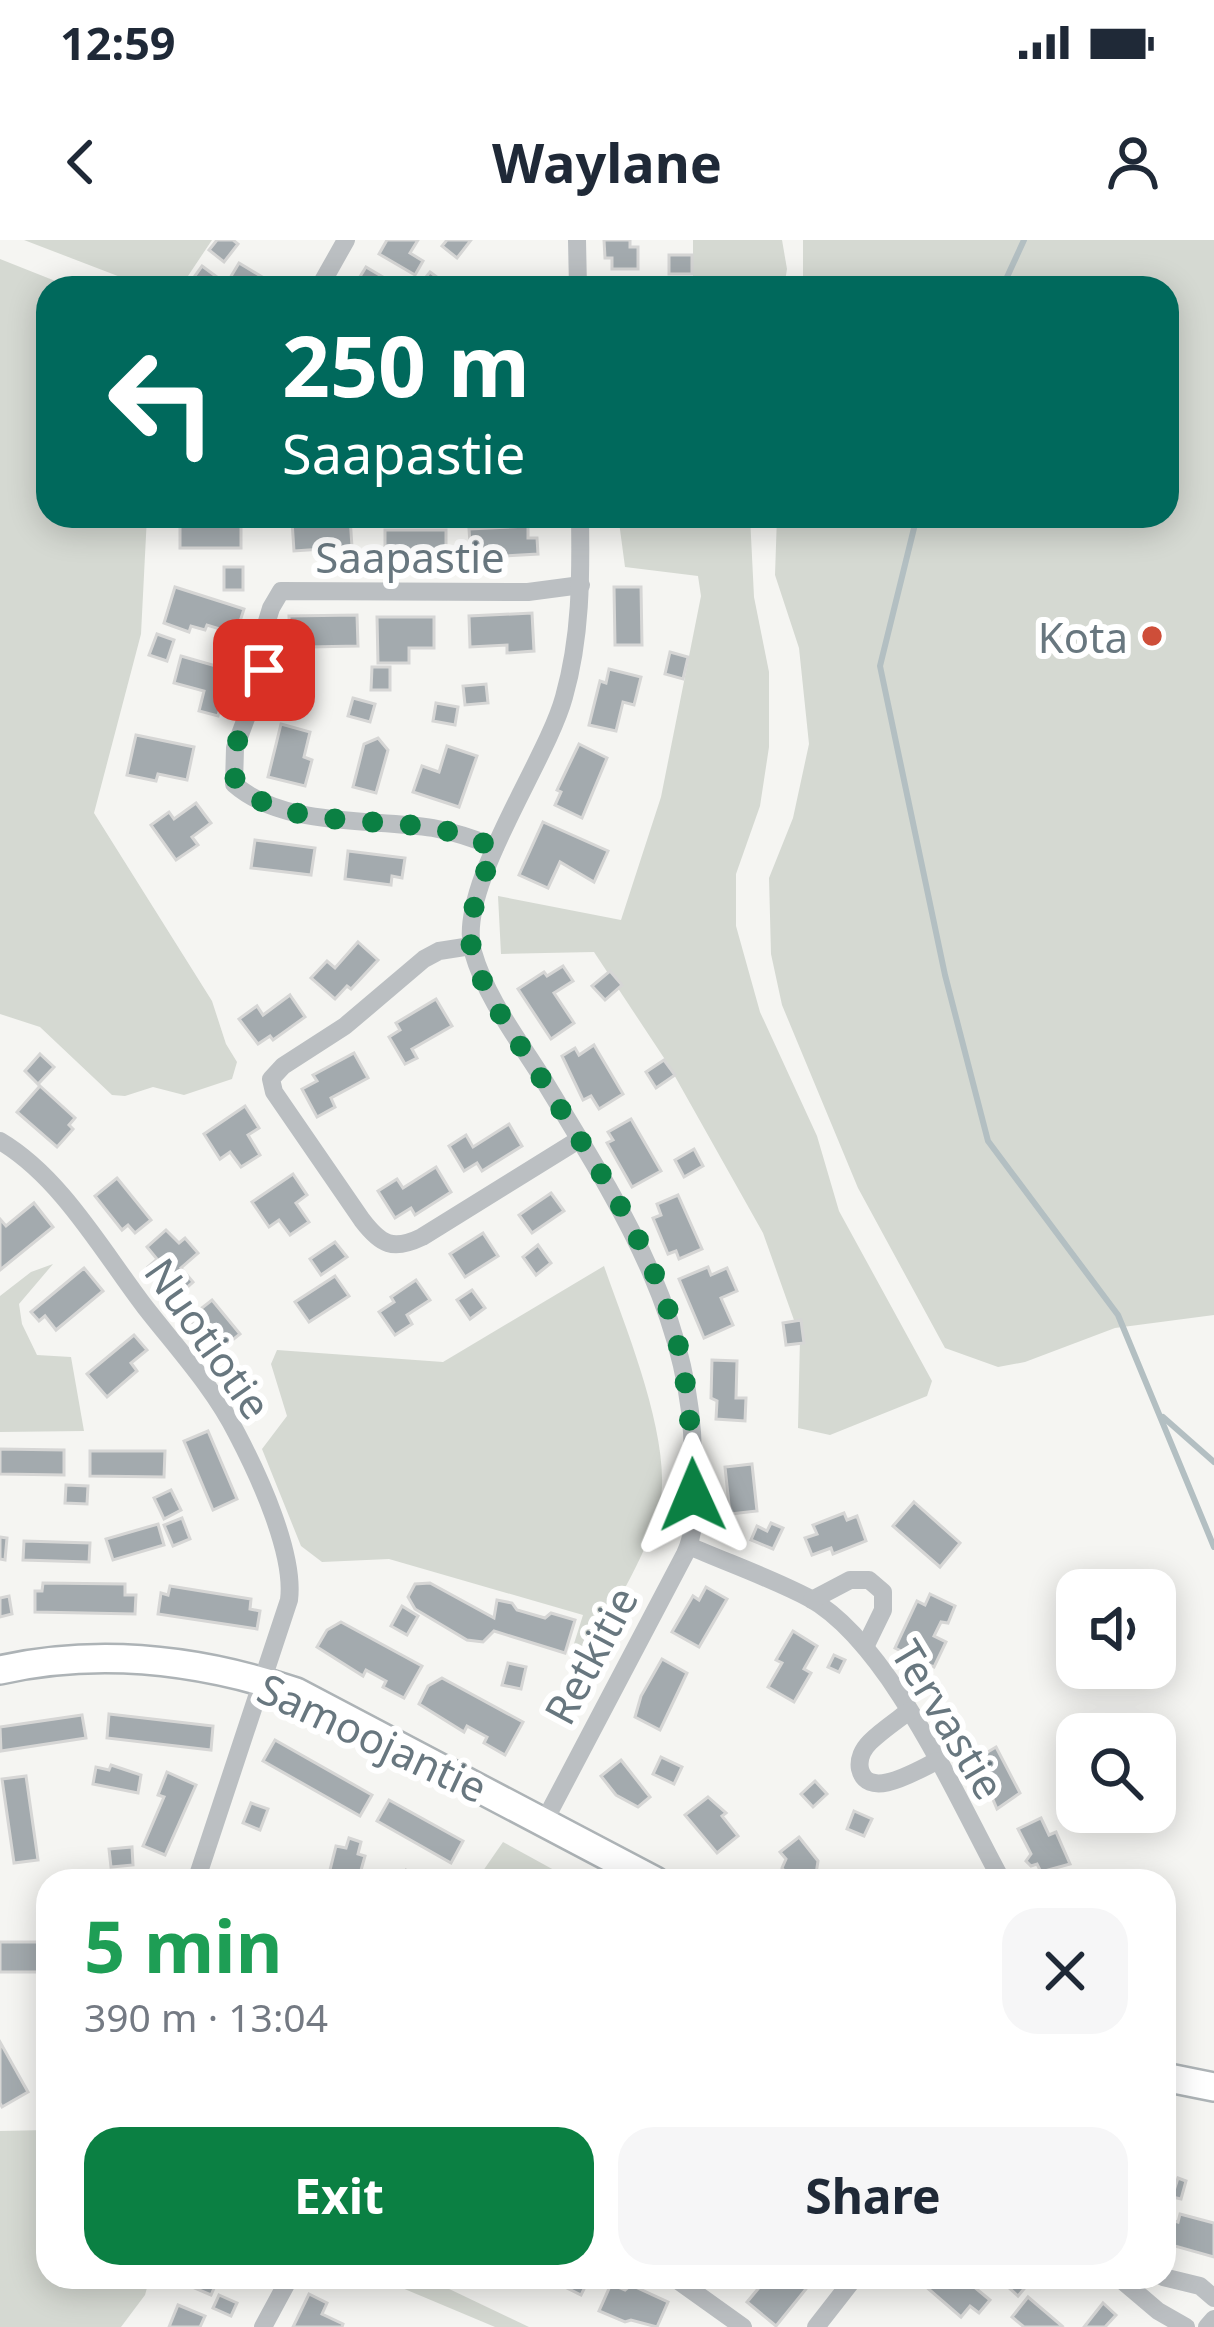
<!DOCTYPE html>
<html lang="en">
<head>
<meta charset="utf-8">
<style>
  body { margin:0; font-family:"Noto Sans",sans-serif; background:#f6f6f7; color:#1f2937; height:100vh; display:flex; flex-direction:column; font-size:45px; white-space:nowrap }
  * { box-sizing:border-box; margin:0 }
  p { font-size:39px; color:#747a83 }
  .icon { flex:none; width:66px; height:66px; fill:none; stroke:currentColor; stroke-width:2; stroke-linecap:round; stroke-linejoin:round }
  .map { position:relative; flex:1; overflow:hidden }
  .drawer { position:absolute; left:36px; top:1629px; width:1140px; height:420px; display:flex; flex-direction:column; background:#fff; border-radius:36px; box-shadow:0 6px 30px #0003 }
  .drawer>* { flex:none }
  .hud { position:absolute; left:36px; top:36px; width:1143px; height:252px; border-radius:36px; box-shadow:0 6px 30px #0003; background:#00695c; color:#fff; overflow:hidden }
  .buttons { position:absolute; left:1056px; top:1329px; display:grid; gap:24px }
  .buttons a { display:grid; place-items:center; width:120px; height:120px; border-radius:24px; background:#fff; box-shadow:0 6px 30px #0003; font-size:60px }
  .pin { position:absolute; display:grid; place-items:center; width:102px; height:102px; color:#fff; margin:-51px; border-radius:24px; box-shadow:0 6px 18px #0006 }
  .me { position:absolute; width:132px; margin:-66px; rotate:359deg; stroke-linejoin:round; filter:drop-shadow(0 0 9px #0008) }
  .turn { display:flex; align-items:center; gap:42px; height:252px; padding:0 48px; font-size:54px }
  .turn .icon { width:156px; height:156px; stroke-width:2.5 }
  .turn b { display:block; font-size:84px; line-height:102px }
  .round { display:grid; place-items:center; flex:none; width:126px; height:126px; border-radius:36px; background:#f6f6f7 }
  .summary { display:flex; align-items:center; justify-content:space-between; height:204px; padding:0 48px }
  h1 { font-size:72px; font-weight:700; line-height:90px; color:#1e9e55 }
  .button { display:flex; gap:24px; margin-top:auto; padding:24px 48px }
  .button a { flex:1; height:138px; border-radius:36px; background:#0b8043; color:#fff; font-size:48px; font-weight:700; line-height:138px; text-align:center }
  .button a+a { background:#f6f6f7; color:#1f2937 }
  .status { display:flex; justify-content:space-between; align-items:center; height:84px; padding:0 60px; background:#fff; direction:ltr }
  .status svg { height:33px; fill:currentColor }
  header { display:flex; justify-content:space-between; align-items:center; height:156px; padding:0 48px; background:#fff; font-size:54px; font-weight:700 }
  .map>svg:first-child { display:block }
</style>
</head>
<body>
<div class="status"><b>12:59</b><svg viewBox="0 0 49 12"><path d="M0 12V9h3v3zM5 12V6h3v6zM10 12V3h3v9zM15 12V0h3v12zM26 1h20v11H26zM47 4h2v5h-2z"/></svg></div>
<header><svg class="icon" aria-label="back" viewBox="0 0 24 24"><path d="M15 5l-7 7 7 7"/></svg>Waylane<svg class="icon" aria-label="person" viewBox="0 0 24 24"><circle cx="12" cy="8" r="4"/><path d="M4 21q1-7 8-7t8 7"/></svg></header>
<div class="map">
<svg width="1214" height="2087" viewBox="0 0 1214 2087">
  <rect width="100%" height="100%" fill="#f5f5f2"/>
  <g fill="#d5d9d2">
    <polygon points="24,0 212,0 188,36 202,48 149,48"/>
    <polygon points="693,0 782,0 787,29 784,48 693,48"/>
    <polygon points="803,0 1214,0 1214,1075 1115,1088 1025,1122 998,1127 945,1108 858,948 782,765 771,714 769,638 793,578 809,504 799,408 775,335 777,276 1167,276 1167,48 803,48"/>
    <polygon points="0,19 73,48 48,48 48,276 147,276 141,394 94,573 212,761 226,804 237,822 232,839 184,855 153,847 125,856 112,855 40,787 0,774"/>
    <polygon points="696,276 750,276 754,357 769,432 769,507 760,566 736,634 736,686 760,772 817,896 839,971 932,1141 927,1156 830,1195 798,1188 800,1097 763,993 668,824 594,712 501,714 498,656 621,680 661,557 701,356 698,336 625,327 619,282 695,282"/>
    <polygon points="53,1024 19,1064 22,1084 37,1115 71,1117 84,1191 0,1192 0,1056 31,1032"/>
    <path d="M 604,1026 C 625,1087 675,1205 659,1268 C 645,1320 612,1370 585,1417 L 572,1410 L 583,1375 L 389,1319 L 322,1322 L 301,1306 L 262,1209 L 287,1176 L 271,1124 L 277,1110 L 443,1122 Z"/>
    <polygon points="503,1602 574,1641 476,1641"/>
    <polygon points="48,1890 48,2037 150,2037 145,2055 121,2087 0,2087 0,1891"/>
    <polygon points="376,2037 424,2037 529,2087 495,2087"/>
  </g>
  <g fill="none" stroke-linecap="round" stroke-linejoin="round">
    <g stroke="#b3bfc2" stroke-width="6">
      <polyline points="1002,48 1024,0"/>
      <polyline points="917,276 880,426 945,735 988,901 1118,1075 1214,1307"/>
      <polyline points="1163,1177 1214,1222"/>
    </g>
  </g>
  <g fill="#a3aaae" stroke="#d6d6d5" stroke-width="3">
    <polygon points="217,0 233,0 238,4 224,22 209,10"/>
    <polygon points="387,0 418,0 410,13 423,21 415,35 379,14"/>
    <polygon points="447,0 471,0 457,18 442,6"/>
    <polygon points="604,0 630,0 630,7 638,7 638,29 612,29 612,18 605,18"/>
    <rect x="669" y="15" width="23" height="19"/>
    <polygon points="239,23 274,44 272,48 224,48"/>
    <polygon points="202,26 217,37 209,48 195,48 189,44"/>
    <polygon points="366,27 393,43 390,48 353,48"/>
    <polygon points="430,32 445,43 441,48 417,48"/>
    <polygon points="350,277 352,307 294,311 292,281"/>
    <rect x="180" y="283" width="61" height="25"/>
    <polygon points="528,286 528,298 537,298 538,314 471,318 469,289"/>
    <polygon points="385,290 446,290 446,318 404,318 404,311 385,312"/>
    <rect x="224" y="327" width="19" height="23"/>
    <polygon points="175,347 244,369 236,394 207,385 205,390 191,386 189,392 164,383"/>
    <polygon points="614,347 641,347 642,405 615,405"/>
    <polygon points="532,373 534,411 507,413 507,405 470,407 469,376"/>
    <polygon points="357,375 358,406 309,407 309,420 290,420 289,376"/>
    <polygon points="377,377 434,377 434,408 409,408 409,423 378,423"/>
    <circle cx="1152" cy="396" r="11"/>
    <polygon points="157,394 174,400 167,421 149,415"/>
    <polygon points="670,412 688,417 683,439 665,434"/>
    <polygon points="181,416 230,430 218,476 199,471 204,451 174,443"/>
    <polygon points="372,427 390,427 390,450 371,450"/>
    <polygon points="609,429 641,437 634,465 623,462 616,491 589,485 600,441 606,443"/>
    <polygon points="486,444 488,463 465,465 463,446"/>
    <polygon points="353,458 375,464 370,482 348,476"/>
    <polygon points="436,463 458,467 455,485 433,481"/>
    <polygon points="281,484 310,492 304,517 312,520 305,546 268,537"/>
    <polygon points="136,495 194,507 187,540 158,534 156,541 127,535"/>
    <polygon points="378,498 388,510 376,553 353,547 364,504"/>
    <polygon points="579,504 607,518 582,578 555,565 561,552 557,550"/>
    <polygon points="447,506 477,516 459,567 413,552 422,526 439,532"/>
    <polygon points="196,563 211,583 192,597 198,605 176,620 151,585 169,572 174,579"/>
    <polygon points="543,582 608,611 594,642 560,622 548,648 519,635"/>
    <polygon points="255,600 315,608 311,635 251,628"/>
    <polygon points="348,611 405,618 402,638 392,636 391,645 345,639"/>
    <polygon points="358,702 378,720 351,749 347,746 335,759 311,738 327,721 335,728"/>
    <polygon points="563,726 573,741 554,753 574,783 551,799 518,749 544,732 547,736"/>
    <polygon points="610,731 622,745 605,760 592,746"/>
    <polygon points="290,755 305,777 273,800 270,796 258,804 239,779 257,766 263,775"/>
    <polygon points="436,759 452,786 412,809 417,818 405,824 389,797 400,790 396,783"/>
    <polygon points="594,805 623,854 599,869 591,856 583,860 562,816 575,808 579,815"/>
    <polygon points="354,813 368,838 331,858 335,867 317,877 302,849 317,841 313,835"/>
    <polygon points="40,814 54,827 38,844 25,831"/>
    <polygon points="664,820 675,835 656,848 646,832"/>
    <polygon points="40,846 75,878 69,885 73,889 57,907 17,872"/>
    <polygon points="245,866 259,888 248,895 260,915 241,927 230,912 220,919 204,894"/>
    <polygon points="631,879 661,931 632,947 607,903 613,900 608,892"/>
    <polygon points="509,884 522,906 482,931 477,923 464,931 449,906 466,895 473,907"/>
    <polygon points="694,909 703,926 684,937 675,920"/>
    <polygon points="436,927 451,952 415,975 411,968 395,978 378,951 397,939 403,948"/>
    <polygon points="293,934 307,955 296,963 309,982 290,995 279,980 269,987 252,962"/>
    <polygon points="117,938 151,980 135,993 128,985 122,990 95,956"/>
    <polygon points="551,953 564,971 532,993 519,975"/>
    <polygon points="678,955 702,1009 679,1019 676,1011 668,1014 653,978 661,975 657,964"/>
    <polygon points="34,963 53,987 0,1030 0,979 6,986"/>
    <polygon points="166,990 179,1003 185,998 198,1013 181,1028 193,1042 175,1058 148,1027 157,1019 147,1007"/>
    <polygon points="483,993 498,1016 465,1037 450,1014"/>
    <polygon points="335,1002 347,1017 321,1035 310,1019"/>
    <polygon points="538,1005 551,1023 536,1035 523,1017"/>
    <polygon points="708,1027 711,1035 727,1028 737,1051 721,1058 733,1085 704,1098 679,1039"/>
    <polygon points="84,1028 103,1051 56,1090 45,1076 39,1081 31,1072"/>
    <polygon points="335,1036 349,1056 309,1082 295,1062"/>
    <polygon points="416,1040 430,1060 407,1075 412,1084 395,1095 379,1072 394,1062 391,1057"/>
    <polygon points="472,1050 485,1068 470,1079 457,1060"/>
    <polygon points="212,1060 240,1094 216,1113 189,1078"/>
    <polygon points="801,1080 804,1103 786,1105 783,1083"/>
    <polygon points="134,1095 147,1110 131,1123 137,1131 107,1157 87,1134"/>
    <polygon points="712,1120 737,1121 736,1158 746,1158 745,1181 716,1179 717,1161 711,1158"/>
    <polygon points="208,1191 237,1259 213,1270 184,1201"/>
    <polygon points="0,1209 64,1210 64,1235 0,1234"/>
    <polygon points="90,1211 165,1211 164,1237 90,1236"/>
    <polygon points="752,1224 757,1271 730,1274 725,1227"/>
    <polygon points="66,1245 88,1246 87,1264 65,1263"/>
    <polygon points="171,1250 181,1270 164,1279 154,1258"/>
    <polygon points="914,1262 960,1303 940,1327 893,1286"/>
    <polygon points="844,1273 847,1280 857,1276 866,1301 833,1314 831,1308 812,1315 805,1298 817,1294 813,1285"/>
    <polygon points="182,1278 190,1299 173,1306 164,1285"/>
    <polygon points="771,1283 783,1288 773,1309 751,1300 757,1286 767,1291"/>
    <polygon points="158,1284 164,1305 113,1320 106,1299"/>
    <polygon points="0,1297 7,1298 5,1320 0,1319"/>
    <polygon points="24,1301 90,1303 89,1322 23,1320"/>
    <polygon points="43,1343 125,1344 125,1355 136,1355 135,1374 35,1372 35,1351 42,1351"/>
    <polygon points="430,1343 494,1378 497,1360 512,1363 517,1370 545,1378 551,1373 575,1380 565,1413 494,1391 483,1402 467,1400 415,1369 408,1357 415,1344"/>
    <polygon points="170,1346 251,1359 250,1369 260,1371 257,1389 158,1374 161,1353 168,1355"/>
    <polygon points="706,1347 727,1359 699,1407 672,1392 693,1356 699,1360"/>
    <polygon points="930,1354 955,1366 948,1383 941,1382 934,1396 946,1402 934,1427 895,1408 917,1361 925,1365"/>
    <polygon points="9,1356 12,1374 0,1377 0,1358"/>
    <polygon points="402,1366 418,1376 407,1395 391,1386"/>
    <polygon points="341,1382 422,1426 404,1458 383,1447 386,1441 366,1430 363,1436 317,1407 327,1390"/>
    <polygon points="793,1391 817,1406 804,1429 811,1433 794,1462 768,1447 782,1423 776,1420"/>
    <polygon points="834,1415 845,1420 839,1432 828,1427"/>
    <polygon points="662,1419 687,1433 660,1490 635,1477 641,1456"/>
    <polygon points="508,1423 526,1427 521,1449 502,1445"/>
    <polygon points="442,1438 523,1482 505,1515 484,1503 487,1497 467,1486 464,1492 419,1464 428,1446"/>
    <polygon points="109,1474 213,1486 211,1510 107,1498"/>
    <polygon points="82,1475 86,1498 1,1511 0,1487"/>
    <polygon points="275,1500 372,1555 360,1576 263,1521"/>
    <polygon points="996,1507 1020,1553 997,1569 976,1519"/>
    <polygon points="661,1517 682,1527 674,1544 653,1534"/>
    <polygon points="621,1520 650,1557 638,1567 616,1555 601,1536"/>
    <polygon points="111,1525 141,1535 138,1553 93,1544 96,1527 109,1530"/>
    <polygon points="167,1532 196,1545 165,1615 143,1606 164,1557 158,1555"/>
    <polygon points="26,1536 38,1620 14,1623 2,1539"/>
    <polygon points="815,1541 827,1554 813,1567 801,1554"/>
    <polygon points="708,1557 726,1573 722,1576 738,1596 717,1613 685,1575"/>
    <polygon points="389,1560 463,1601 451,1623 377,1581"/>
    <polygon points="251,1563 268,1569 260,1590 243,1583"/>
    <polygon points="854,1571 872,1579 864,1596 847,1589"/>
    <polygon points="1041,1578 1049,1595 1056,1592 1070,1624 1041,1632 1037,1624 1031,1626 1026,1621 1031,1614 1018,1589"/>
    <polygon points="799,1597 818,1621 816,1634 806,1641 792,1641 782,1628 786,1619 780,1612"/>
    <polygon points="349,1598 361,1602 358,1614 365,1616 358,1641 332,1641 328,1638 336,1606 346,1608"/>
    <polygon points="132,1607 133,1625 111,1627 109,1609"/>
    <polygon points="406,1630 426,1641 400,1641"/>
    <rect x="0" y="1702" width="48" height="30"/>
    <polygon points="0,1802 28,1852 2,1867 0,1863"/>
    <polygon points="1178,1938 1186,1941 1181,1959 1172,1957"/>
    <polygon points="1180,1974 1214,1983 1214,2017 1164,2003 1168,1979 1178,1982"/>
    <polygon points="186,2037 219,2037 211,2055 183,2043"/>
    <polygon points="545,2037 590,2037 581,2055"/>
    <polygon points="768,2037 792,2037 806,2049 776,2086 747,2062"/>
    <polygon points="931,2037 962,2037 990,2060 979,2073 970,2066 961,2077 924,2045"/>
    <polygon points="1014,2037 1034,2037 1018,2056 1007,2046"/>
    <polygon points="611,2044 625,2050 631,2045 668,2062 657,2087 631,2080 625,2082 599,2071"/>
    <polygon points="309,2054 327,2063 322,2074 343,2084 342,2087 293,2087"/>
    <polygon points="219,2055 237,2063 231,2076 213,2068"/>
    <polygon points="1028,2057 1062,2086 1060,2087 1024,2087 1012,2077"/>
    <polygon points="1103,2063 1116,2075 1105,2087 1084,2087"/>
    <polygon points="178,2065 205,2076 200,2087 169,2087"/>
  </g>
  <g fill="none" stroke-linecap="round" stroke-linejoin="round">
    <g stroke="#adb3b6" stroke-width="32">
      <g id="secondary">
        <path d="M 0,1430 C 99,1408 201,1420 296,1452 L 655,1641"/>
        <polyline points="1164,1837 1214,1847"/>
      </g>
    </g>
    <g stroke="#bbbfc2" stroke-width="18">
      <polyline points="577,0 578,48"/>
      <polyline points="319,48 346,0"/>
      <path d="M 495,607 C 475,599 455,592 433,588 C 371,578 284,588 234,544 L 235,508 L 264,430 L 264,391 L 271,368 L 281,351 L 528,352 L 581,345"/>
      <path d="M 471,706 L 439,711 L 424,719 L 345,786 L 283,826 L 271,839 L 274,852 L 362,980 C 381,1005 393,1011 422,997 L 580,899"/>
      <path d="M 0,901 C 61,937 103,1012 145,1067 C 177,1108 214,1148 237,1194 C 259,1236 295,1314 289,1360 L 196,1641"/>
      <path d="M 689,1306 C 728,1323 771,1338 809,1358 C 890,1403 957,1559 1002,1641"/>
      <polyline points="812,1360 850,1340 869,1340 883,1352 883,1370 865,1407"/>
      <path d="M 909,1471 C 896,1481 881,1491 870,1502 C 863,1509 858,1519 860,1529 C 868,1562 919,1529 937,1521"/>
      <path d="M 545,1580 L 685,1314 C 699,1285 693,1247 693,1215 C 691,1071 615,958 543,839 C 518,799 486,758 473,712 C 455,649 546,523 564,457 C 581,397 581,337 580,276"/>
      <polyline points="673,2037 743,2087"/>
      <polyline points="1118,2037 1158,2071 1186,2087"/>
      <polyline points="1163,2037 1200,2046 1214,2058"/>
      <polyline points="263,2087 290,2037"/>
      <polyline points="816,2087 855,2037"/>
      <polyline points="1207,2087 1214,2079"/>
    </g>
    <use href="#secondary" stroke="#fff" stroke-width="27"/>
  </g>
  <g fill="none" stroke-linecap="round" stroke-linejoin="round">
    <path stroke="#0b8043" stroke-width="21" stroke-dasharray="0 37.8" d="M 264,430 L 235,508 L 235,544 C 284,588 371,577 433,588 C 455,592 475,599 495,608 C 483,638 468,671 471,704 C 474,743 527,814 548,849 C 600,933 662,1019 681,1118 C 690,1164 692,1208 693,1255"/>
  </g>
  <circle fill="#ce4e39" stroke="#fff" stroke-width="4.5" cx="1152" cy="396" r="12"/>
  <g text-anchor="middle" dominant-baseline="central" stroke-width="12" stroke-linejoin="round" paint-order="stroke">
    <g font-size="42" fill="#68777f" stroke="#fff">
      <text x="410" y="316">Saapastie</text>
      <text transform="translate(209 1098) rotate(55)">Nuotiotie</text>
      <text transform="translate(590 1415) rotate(-62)">Retkitie</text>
      <text transform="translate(949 1479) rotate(59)">Tervastie</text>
      <text transform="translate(373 1497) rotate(25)">Samoojantie</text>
    </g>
    <g font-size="42" fill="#68777f" stroke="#fff" text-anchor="end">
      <text x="1128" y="396">Kota</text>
    </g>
  </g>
</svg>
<div class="buttons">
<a><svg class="icon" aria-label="sound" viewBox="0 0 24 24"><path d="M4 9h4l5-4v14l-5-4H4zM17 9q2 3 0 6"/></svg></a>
<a><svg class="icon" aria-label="search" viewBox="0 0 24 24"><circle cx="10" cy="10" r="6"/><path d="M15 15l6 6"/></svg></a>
</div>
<div class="pin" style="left:264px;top:430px;background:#d93025"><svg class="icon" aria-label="arrive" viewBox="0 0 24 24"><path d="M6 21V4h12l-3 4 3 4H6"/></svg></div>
<svg class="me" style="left:693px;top:1255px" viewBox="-20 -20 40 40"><path d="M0-17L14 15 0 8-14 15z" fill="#0b8043" stroke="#fff" stroke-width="4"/></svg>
<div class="hud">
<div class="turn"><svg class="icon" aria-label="left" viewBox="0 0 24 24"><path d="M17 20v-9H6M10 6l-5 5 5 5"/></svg><div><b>250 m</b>Saapastie</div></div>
</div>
<section class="drawer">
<div class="summary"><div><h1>5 min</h1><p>390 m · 13:04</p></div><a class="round"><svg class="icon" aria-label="close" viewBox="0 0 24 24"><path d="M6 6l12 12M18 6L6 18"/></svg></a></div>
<div class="button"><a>Exit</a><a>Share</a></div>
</section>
</div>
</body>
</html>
